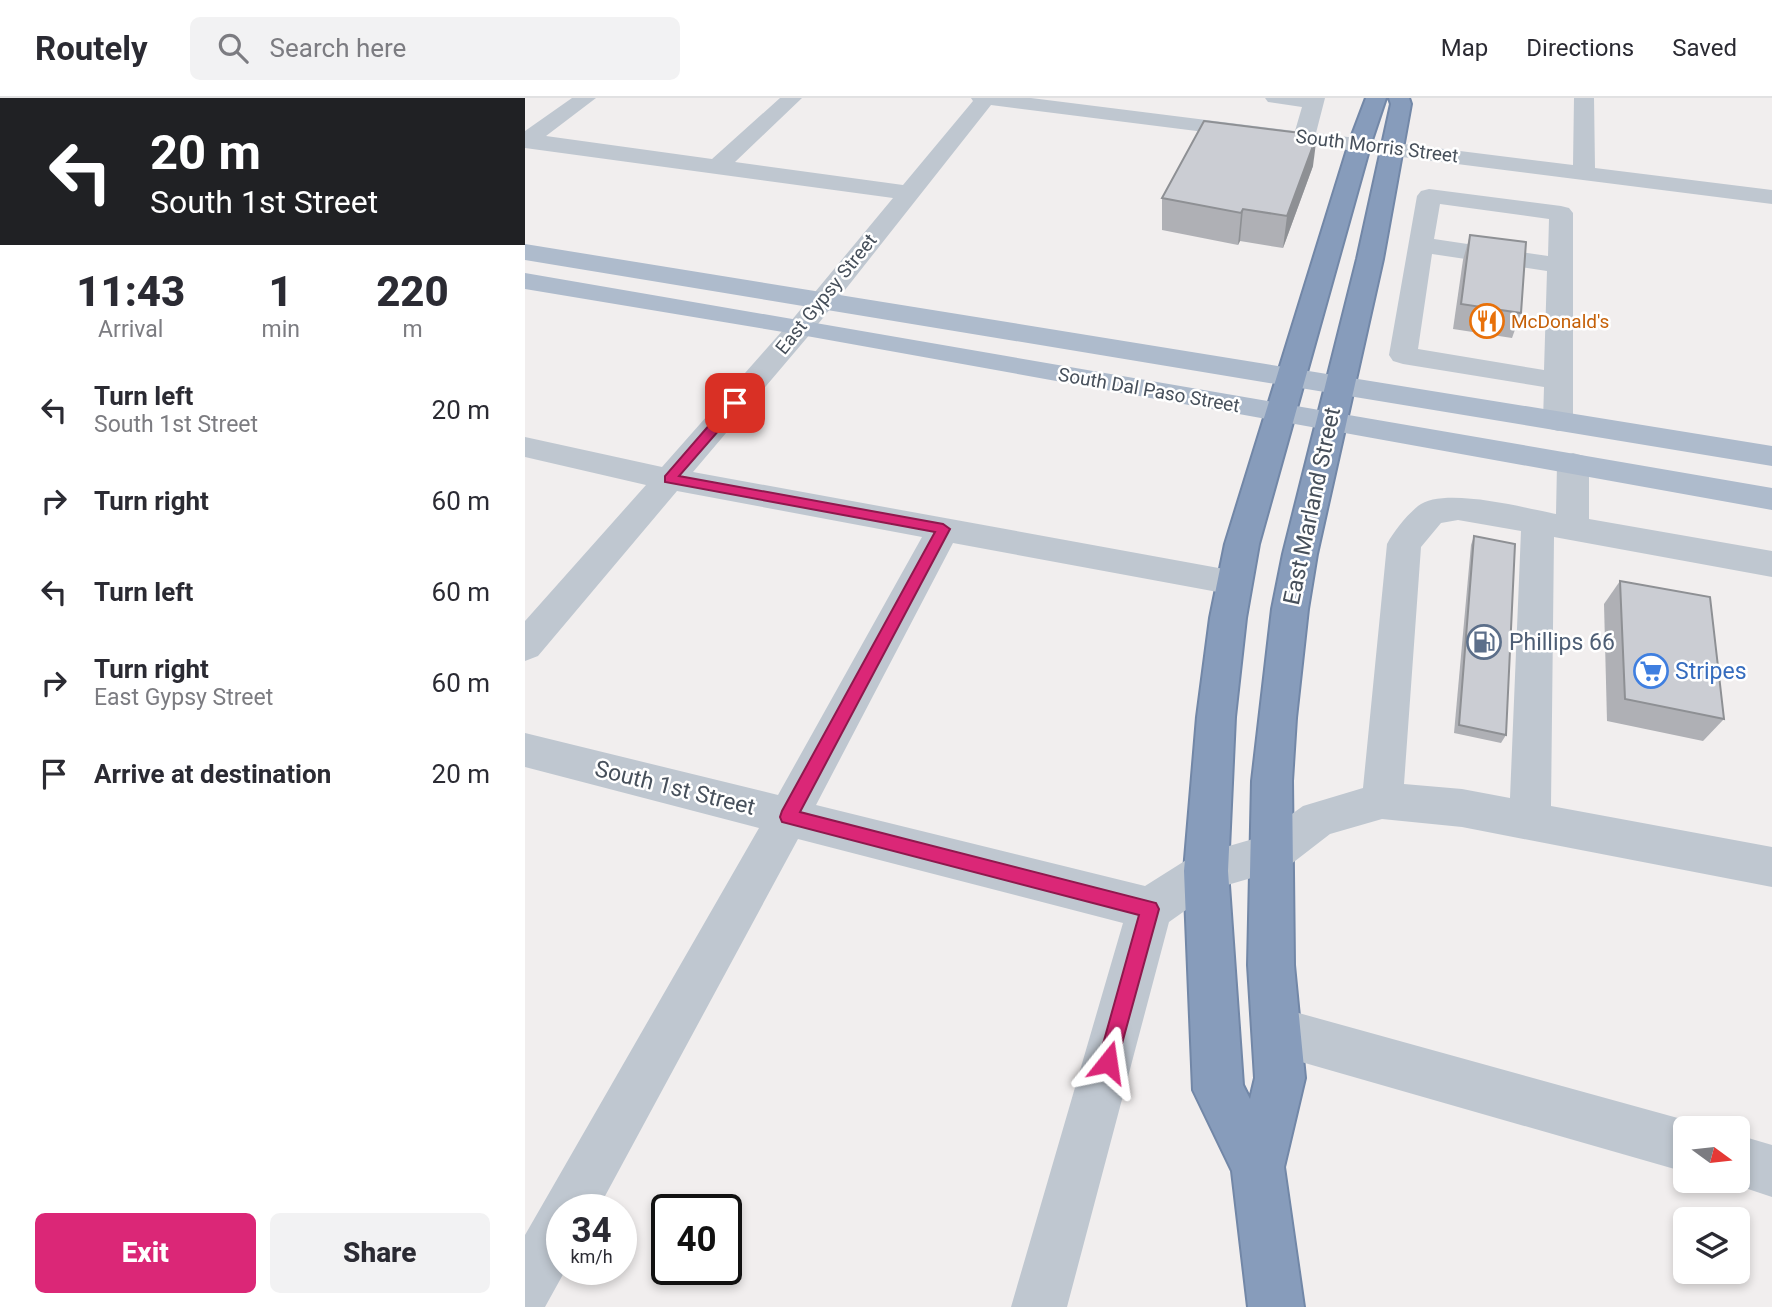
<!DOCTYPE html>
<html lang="en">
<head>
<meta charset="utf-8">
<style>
  body { margin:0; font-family:Roboto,sans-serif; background:#f2f2f3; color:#2b2b33; height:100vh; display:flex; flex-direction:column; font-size:26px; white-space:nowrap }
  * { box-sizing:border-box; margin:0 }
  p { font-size:23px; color:#7c7c81 }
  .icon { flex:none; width:38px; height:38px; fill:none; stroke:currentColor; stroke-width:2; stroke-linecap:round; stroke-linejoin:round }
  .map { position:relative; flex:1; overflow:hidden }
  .sheet { display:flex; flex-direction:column; background:#fff; width:525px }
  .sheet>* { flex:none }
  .hud { background:#202124; color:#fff; overflow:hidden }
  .needle { width:46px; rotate:105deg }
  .buttons { position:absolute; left:1148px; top:1018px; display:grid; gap:14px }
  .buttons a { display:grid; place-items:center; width:77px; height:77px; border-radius:10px; background:#fff; box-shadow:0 4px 10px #0003; font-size:35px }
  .speed { position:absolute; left:21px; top:1096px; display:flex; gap:14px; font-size:35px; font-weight:700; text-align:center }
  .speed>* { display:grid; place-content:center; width:91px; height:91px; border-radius:50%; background:#fff; box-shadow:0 4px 10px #0003; line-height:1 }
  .speed small { font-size:18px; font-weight:400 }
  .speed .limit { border:4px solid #111; border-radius:10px; background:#fff; color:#111 }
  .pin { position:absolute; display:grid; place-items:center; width:60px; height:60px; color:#fff; margin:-30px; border-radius:14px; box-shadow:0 4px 10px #0006 }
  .me { position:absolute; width:77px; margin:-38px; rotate:15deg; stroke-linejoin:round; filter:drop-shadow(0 0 5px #0008) }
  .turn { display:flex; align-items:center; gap:24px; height:147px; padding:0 35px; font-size:32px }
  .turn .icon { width:91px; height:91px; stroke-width:2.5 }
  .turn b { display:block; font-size:49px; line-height:60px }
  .eta { display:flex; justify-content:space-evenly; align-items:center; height:119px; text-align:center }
  .eta b { font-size:42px; font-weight:800; line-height:49px }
  .cta { display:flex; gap:14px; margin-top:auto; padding:14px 35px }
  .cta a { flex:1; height:80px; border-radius:10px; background:#db2777; color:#fff; font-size:28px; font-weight:800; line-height:80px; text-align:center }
  .cta a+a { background:#f2f2f3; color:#2b2b33 }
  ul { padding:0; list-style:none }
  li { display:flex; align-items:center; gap:21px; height:91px; padding:0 35px }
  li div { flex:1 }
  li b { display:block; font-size:26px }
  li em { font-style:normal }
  header { display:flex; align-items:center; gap:42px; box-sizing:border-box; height:98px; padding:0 35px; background:#fff; border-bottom:2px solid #e1e1e2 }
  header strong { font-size:33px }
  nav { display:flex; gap:38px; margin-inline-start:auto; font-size:24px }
  .search { width:490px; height:63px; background:#f2f2f3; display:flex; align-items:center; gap:18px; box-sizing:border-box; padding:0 24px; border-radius:10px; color:#7c7c81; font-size:26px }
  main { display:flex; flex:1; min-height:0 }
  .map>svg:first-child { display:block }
</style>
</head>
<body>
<header>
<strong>Routely</strong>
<div class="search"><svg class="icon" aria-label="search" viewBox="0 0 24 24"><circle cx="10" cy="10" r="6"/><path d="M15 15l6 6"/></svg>Search here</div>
<nav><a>Map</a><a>Directions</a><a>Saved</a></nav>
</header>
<main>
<section class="sheet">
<div class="hud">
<div class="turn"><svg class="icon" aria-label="left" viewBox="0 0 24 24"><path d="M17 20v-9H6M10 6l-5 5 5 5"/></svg><div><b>20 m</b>South 1st Street</div></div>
</div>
<div class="eta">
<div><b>11:43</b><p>Arrival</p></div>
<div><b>1</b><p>min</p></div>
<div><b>220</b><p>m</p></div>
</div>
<ul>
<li><svg class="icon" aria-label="left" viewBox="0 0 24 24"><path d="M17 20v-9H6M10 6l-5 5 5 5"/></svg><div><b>Turn left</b><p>South 1st Street</p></div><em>20 m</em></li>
<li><svg class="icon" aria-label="right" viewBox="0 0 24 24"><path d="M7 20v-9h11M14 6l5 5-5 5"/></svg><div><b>Turn right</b></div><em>60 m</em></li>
<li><svg class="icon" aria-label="left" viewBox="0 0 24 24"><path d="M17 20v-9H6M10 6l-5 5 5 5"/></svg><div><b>Turn left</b></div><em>60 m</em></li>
<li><svg class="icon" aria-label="right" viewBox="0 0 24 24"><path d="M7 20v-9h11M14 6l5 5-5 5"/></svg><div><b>Turn right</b><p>East Gypsy Street</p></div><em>60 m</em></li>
<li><svg class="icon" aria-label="arrive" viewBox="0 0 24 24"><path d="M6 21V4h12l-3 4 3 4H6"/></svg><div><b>Arrive at destination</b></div><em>20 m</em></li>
</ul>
<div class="cta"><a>Exit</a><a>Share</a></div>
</section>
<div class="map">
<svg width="1247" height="1209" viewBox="0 0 1247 1209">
  <rect width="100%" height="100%" fill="#f1eeee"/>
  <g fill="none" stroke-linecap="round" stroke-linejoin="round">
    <g stroke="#7287a7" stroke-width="4">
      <polygon id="highway" points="841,0 861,0 846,45 734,446 721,520 710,619 703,773 718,987 725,1001 730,980 723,867 727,683 747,511 758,456 832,161 866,6 864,0 884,0 886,6 858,161 792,456 783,511 771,620 767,683 769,867 780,980 759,1069 779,1209 723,1209 707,1073 668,992 659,773 672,619 685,520 700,446 824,45"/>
    </g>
    <g fill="#bfc7d0" fill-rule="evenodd">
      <path d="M 47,0 L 71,0 L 21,38 L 187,61 L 255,0 L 277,0 L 210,64 L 378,87 L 448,3 L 446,0 L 506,0 L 770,33 L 777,9 L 743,4 L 740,0 L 800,0 L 791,35 L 1048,67 L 1049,0 L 1069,0 L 1070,70 L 1247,92 L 1247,106 L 466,7 L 286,235 L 168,374 L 721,475 L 726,484 L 721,493 L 709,497 L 428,445 L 291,707 L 620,788 L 666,759 L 735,739 L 778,708 L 838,690 L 862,446 C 869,433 881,418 893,408 C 918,388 1000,410 1031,416 L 1032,366 L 1037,358 L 1048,355 L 1059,358 L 1064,366 L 1064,421 L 1247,453 L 1247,479 L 1029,439 L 1026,708 L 1247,749 L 1247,789 L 937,729 L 857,721 L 805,736 L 761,770 L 692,790 L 644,824 L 542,1209 L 486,1209 L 598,825 L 273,741 L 73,1111 L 37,1111 L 37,1171 L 41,1171 L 20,1209 L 0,1209 L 0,1137 L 234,730 L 0,669 L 0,635 L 253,697 L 397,439 L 152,393 L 13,558 L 0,563 L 0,523 L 121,387 L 0,359 L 0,339 L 137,369 L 266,223 L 368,100 L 0,50 L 0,33 ZM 933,422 L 996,433 L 985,700 L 937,691 L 879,686 L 896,449 L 916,425 Z"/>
      <path d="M 904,91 L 1036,108 L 1044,110 L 1048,115 L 1048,323 L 1044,330 L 1033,333 L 1022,330 L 1018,323 L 1019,289 L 878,266 L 868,263 L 864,257 L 892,98 L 896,93 ZM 915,106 L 1024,121 L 1023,158 L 909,141 ZM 907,156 L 1022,173 L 1019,272 L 893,251 Z"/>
      <polygon points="752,909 1160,1022 1179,1031 1160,1031 1160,1074 752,957 735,950 728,933 735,916"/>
      <polygon points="1213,1037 1247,1047 1247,1099 1199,1083 1213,1083"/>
    </g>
    <g fill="#aebbcc" fill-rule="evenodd">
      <polygon points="0,146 1247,348 1247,368 0,162"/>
      <polygon points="0,175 1247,390 1247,412 276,237 0,191"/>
    </g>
    <use href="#highway" fill="#879cbb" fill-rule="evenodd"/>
  </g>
  <g fill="#afb0b5">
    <polygon points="788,68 758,150 715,143 713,147 637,132 637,100"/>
    <polygon points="945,137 996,215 987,240 928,231 938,162"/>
    <polygon points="949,438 981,637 976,645 929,635 946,447"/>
    <polygon points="1095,483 1199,621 1178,643 1082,623 1079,506"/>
  </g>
  <g fill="#8e9094">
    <polygon points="792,37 788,68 758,150 762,118"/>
    <polygon points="718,111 715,143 713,147 716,115"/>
  </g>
  <g fill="#cbcdd3" stroke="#8e9094" stroke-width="2">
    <polygon points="679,23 792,37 762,118 718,111 716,115 637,100"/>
    <polygon points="945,137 1001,144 996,215 936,206"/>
    <polygon points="949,438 990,446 981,637 934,627"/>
    <polygon points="1095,483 1185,499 1199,621 1100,601"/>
  </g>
  <polygon fill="#db2777" stroke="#8e194d" stroke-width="2" points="210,301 216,305 215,308 154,378 418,426 425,431 275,714 631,805 634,811 590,971 583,974 576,971 573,964 614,817 257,724 255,719 257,713 410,434 140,384 140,378 206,302"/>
  <defs>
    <g id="restaurant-ring" transform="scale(1.75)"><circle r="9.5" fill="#fff" stroke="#e8710a" stroke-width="1.5"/><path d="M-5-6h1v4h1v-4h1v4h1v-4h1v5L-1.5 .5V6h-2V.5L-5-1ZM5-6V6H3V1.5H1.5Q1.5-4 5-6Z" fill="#e8710a"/></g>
    <g id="fuel-ring" transform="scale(1.75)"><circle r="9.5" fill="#fff" stroke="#5c6f8a" stroke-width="1.5"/><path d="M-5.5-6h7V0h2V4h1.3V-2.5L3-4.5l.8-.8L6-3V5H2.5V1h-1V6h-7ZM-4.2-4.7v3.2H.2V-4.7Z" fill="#5c6f8a"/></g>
    <g id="supermarket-ring" transform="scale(1.75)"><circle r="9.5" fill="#fff" stroke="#3f7fe0" stroke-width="1.5"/><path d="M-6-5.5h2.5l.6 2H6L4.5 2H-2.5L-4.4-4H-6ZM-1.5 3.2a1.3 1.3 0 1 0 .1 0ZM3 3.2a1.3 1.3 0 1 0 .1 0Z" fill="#3f7fe0"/></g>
  </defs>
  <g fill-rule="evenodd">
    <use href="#restaurant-ring" x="962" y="223"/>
    <use href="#fuel-ring" x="959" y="544"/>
    <use href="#supermarket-ring" x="1126" y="573"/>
  </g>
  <g text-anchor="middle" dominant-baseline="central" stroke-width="5" stroke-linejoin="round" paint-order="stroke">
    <g font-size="19" fill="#47505b" stroke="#fff">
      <text transform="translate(852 48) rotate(7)">South Morris Street</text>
      <text transform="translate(301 196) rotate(-51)">East Gypsy Street</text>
      <text transform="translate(624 292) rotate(10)">South Dal Paso Street</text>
    </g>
    <g font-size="19" fill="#c56008" stroke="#fff" text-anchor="start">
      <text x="986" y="223">McDonald's</text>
    </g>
    <g font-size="23" fill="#47505b" stroke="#fff">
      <text transform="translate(787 408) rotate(-78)">East Marland Street</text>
      <text transform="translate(150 690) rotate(14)">South 1st Street</text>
    </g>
    <g font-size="23" fill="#4e5e75" stroke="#fff" text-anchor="start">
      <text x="984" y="544">Phillips 66</text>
    </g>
    <g font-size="23" fill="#366cbe" stroke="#fff" text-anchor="start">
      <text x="1150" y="573">Stripes</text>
    </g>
  </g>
</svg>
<div class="buttons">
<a><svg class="needle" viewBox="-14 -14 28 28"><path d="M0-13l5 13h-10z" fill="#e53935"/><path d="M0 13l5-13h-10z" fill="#7c7c81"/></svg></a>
<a><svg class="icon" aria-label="layers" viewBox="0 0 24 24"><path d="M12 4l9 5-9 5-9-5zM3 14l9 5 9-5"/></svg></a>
</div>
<div class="speed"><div>34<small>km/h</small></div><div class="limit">40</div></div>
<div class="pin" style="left:210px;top:305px;background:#d93025"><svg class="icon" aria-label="arrive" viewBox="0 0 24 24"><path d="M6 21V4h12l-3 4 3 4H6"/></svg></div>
<svg class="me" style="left:583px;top:964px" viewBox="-20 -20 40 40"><path d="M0-17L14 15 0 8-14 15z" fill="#db2777" stroke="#fff" stroke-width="4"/></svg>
</div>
</main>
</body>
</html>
